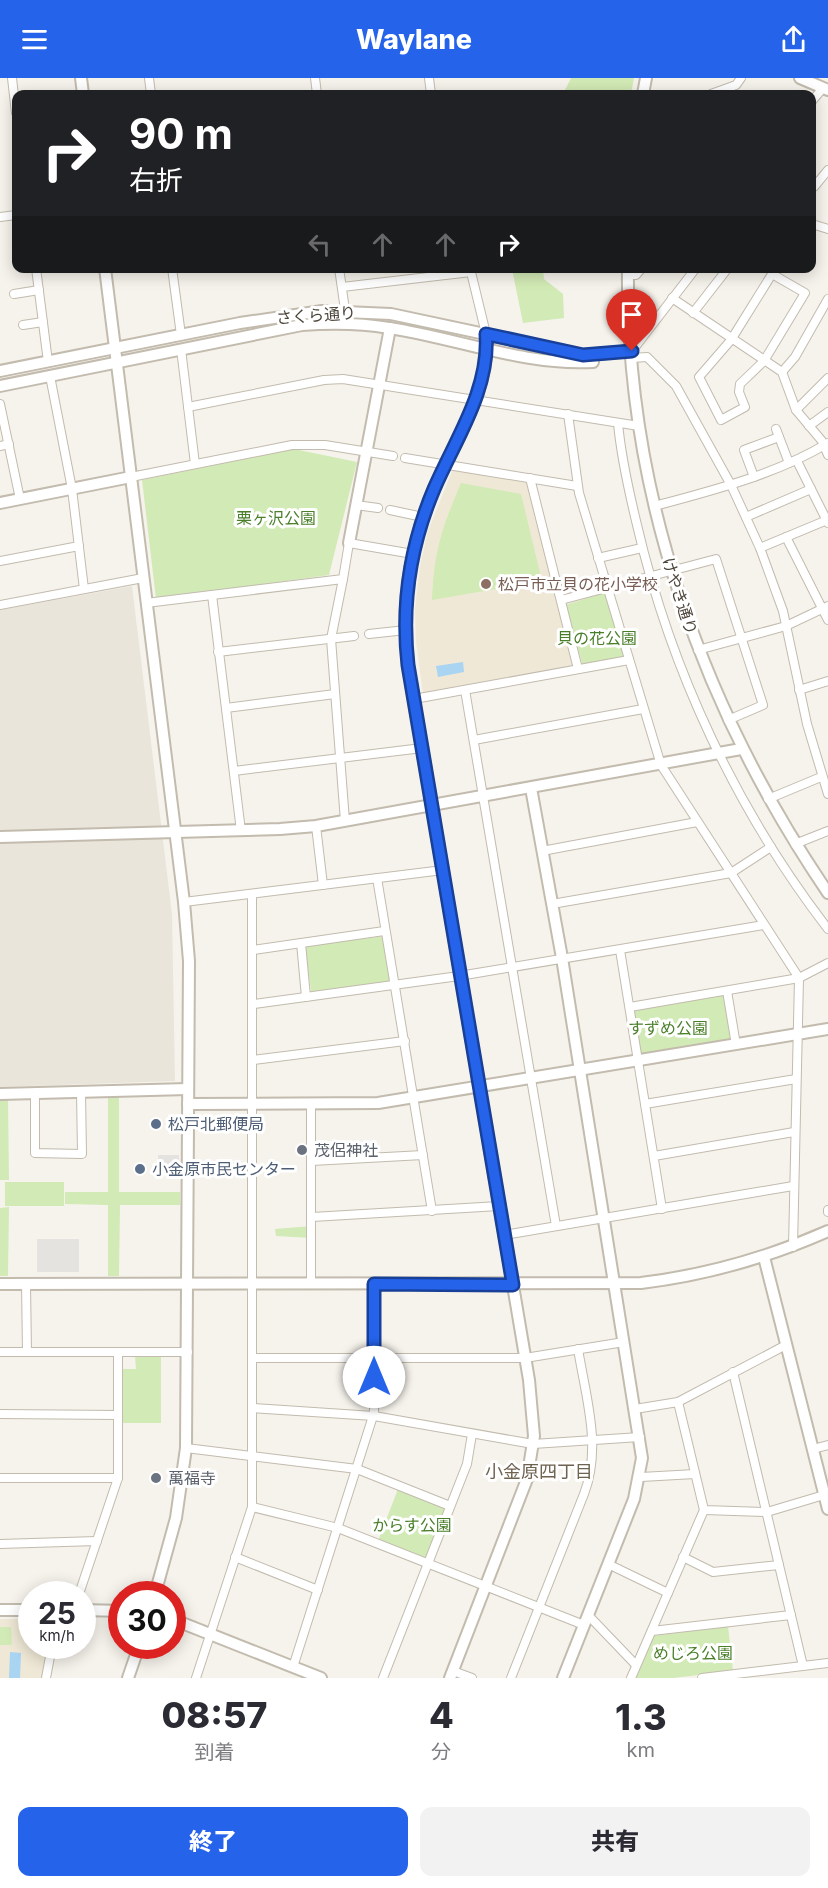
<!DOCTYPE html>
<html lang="ja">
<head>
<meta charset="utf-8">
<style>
  body { margin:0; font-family:Inter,"Noto Sans JP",sans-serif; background:#f2f2f3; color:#2b2b33; height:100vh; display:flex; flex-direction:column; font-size:22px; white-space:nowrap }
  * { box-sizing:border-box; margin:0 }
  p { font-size:20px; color:#7c7c81 }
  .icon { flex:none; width:33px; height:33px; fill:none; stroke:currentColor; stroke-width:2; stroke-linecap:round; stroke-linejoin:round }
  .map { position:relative; height:1600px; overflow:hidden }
  .drawer { display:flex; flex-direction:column; background:#fff; flex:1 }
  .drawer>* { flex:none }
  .hud { position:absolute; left:12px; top:12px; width:804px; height:183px; border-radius:12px; box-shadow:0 3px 15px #0003; background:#202124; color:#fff; overflow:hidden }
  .speed { position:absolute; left:18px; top:1503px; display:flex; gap:12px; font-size:30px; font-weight:700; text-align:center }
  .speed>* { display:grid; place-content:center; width:78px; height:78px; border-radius:50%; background:#fff; box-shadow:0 3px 15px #0003; line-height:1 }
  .speed small { font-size:15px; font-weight:400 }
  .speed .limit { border:9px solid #d22; background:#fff; color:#111 }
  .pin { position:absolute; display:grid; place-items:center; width:51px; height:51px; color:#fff; margin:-62px -26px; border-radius:50% 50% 50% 0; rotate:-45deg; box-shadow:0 0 6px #0007 }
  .pin .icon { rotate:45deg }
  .me { position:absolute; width:66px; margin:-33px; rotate:0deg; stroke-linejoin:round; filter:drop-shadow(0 0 4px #0008) }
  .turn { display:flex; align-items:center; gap:21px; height:126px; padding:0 18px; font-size:27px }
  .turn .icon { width:78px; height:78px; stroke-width:2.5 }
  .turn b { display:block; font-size:42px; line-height:51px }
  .lanes { display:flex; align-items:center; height:57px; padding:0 18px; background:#0003; justify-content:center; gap:30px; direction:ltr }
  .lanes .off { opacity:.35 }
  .eta { display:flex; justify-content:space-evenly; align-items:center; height:102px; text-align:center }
  .eta b { font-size:36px; font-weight:800; line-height:42px }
  .action { display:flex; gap:12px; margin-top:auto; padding:12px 18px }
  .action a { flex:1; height:69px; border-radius:12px; background:#2563eb; color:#fff; font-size:24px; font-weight:800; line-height:69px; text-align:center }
  .action a+a { background:#f2f2f3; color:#2b2b33 }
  header { display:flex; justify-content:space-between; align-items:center; height:78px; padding:0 18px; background:#2563eb; color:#fff; font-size:27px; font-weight:800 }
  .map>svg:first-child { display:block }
</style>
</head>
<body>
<header><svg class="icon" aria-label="menu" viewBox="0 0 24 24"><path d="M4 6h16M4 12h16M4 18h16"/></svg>Waylane<svg class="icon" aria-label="share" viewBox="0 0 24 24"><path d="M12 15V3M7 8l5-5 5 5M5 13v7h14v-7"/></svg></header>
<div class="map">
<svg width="828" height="1600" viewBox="0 0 828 1600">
  <rect width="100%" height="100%" fill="#f6f3ec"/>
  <polygon fill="#eae5da" points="132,508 172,836 175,1003 0,1009 0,532"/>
  <g fill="#efe8d6">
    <polygon points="453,391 529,405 573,590 423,616 416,564 415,530 420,488 428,453"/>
    <polygon points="0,1541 31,1541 32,1568 49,1568 43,1600 0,1600"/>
  </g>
  <g fill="#d2eab5">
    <polygon points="571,0 634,0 631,16 563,16"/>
    <polygon points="512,191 543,191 544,201 563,216 564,240 523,245"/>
    <polygon points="294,371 357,384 329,497 156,521 142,402"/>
    <path d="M 461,405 L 521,416 L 542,503 L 432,522 C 434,472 442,450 461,405 Z"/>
    <polygon points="604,515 606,516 625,577 622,580 583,588 565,527"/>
    <polygon points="385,858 393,907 312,919 305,868"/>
    <polygon points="722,916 725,918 732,962 641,977 633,934 635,931"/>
    <polygon points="119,1016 119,1114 180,1114 180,1127 120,1127 119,1198 108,1198 108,1127 65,1126 65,1114 108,1114 108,1017"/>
    <polygon points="8,1019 9,1102 0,1102 0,1020"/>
    <rect x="5" y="1104" width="59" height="24"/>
    <polygon points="9,1129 8,1198 0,1198 0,1130"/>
    <polygon points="312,1148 312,1160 276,1158 275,1151"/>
    <polygon points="135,1278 161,1279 161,1345 122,1345 122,1291 136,1291"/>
    <polygon points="398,1411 446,1431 427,1482 378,1463"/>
    <polygon points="728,1548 733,1593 673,1600 634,1600 653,1558"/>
    <polygon points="0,1549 11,1549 12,1567 0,1567"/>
  </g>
  <g fill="#e5e3e0">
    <rect x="158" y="1077" width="21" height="18"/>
    <rect x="37" y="1161" width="42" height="33"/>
  </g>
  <g fill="#a9d4f2">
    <polygon points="463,584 464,594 438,599 436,588"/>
    <polygon points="10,1574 21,1575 20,1600 9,1600"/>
  </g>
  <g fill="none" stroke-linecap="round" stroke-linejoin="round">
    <g stroke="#c2bbae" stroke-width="10">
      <g id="minor">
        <polyline points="12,0 16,35"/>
        <polyline points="149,0 151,16"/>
        <polyline points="315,0 317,16"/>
        <polyline points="429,0 431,16"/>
        <polyline points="711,16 736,7 741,0"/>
        <polyline points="812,23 823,10"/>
        <polyline points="812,107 814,109 828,92"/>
        <polyline points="0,139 16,137"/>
        <polyline points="812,146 828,151"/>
        <polyline points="36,190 48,284"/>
        <polyline points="172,190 181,257"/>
        <polyline points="339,190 345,232"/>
        <polyline points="470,190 486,256"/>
        <polyline points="772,196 805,215 764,283 740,306 739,314 745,329 721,342 699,299 731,262 772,196 776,190"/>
        <polyline points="628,197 636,197 642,190"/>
        <polyline points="342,209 471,194"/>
        <polyline points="14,216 39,212"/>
        <polyline points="672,220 782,294 796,332 822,363 828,377"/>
        <polyline points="693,235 728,190"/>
        <polyline points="23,247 43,244"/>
        <polyline points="181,271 195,386"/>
        <polyline points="632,273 696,190"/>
        <polyline points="632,280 647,279 676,308 731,407 760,470 783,533 807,646 828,716"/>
        <polyline points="782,294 795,279 828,221"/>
        <polyline points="50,298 72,411 84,511"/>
        <polyline points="0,326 20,421"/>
        <polyline points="188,329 324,302 343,301 639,348"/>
        <polyline points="796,332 828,300"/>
        <polyline points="568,336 579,415 661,687 799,900 793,1169"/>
        <path d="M 618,345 C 621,379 629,414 637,447 C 671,593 737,733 828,851"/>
        <polyline points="809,348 828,334"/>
        <polyline points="776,351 789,385"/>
        <polyline points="0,368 9,366"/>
        <polyline points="405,380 577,408"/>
        <polyline points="797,383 828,445"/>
        <polyline points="131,399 292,367 325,367 393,378"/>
        <polyline points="754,399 744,372 779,359"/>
        <polyline points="530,400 578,591"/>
        <polyline points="356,427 378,430"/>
        <path d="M 655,428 C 714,412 775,397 828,365"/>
        <polyline points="390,432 423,439"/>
        <polyline points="746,439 811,411"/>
        <polyline points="786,459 828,542"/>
        <polyline points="760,470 827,442"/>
        <polyline points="598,480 642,470"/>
        <polyline points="0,483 79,468"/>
        <polyline points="343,501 331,561 345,743"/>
        <polyline points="212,517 241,753"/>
        <polyline points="561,522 716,481 763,627 728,642"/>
        <polyline points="146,525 343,501 349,465 413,476"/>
        <polyline points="0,527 143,500"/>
        <polyline points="369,556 406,552"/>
        <polyline points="698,572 786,548 828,528"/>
        <polyline points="218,574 354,558"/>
        <polyline points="465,612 556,1148"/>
        <polyline points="799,612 828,603"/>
        <polyline points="414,621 629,582"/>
        <polyline points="226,630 335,616"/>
        <polyline points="474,662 643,631"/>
        <polyline points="234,693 422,670"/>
        <polyline points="768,721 821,699"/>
        <polyline points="316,748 323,807"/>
        <polyline points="795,766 828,753"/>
        <polyline points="542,773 697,744"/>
        <polyline points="377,800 432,1133"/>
        <polyline points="184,824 443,792"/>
        <polyline points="552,826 731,795 771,769"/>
        <polyline points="301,865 306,919"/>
        <polyline points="253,872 384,853"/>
        <polyline points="620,872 662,1131"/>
        <polyline points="727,913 736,967"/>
        <polyline points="254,926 459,898 764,847"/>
        <polyline points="630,929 799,900 828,885"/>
        <polyline points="253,982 405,963"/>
        <polyline points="35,1015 35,1075 82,1076 81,1014"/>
        <polyline points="645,1026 796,1001"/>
        <polyline points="654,1078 794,1054"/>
        <polyline points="312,1083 423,1077"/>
        <polyline points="828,1132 828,1134"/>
        <polyline points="312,1139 499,1128"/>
        <polyline points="504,1157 793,1108"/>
        <polyline points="26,1206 27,1274"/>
        <polyline points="311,1206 311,1026"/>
        <polyline points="374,1206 374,1338"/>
        <polyline points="0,1274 188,1274"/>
        <polyline points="252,1280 525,1280 624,1264"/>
        <polyline points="733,1294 803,1588"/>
        <polyline points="678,1324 704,1432 767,1434 824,1417"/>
        <polyline points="252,1330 374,1338 533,1366 640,1359"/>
        <polyline points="635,1331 678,1324 786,1267"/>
        <polyline points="0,1336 118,1337"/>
        <polyline points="186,1370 357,1391 450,1428"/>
        <polyline points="813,1371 828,1367"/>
        <polyline points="641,1399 695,1396"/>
        <polyline points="0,1400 118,1400"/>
        <polyline points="252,1429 338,1450 584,1547"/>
        <polyline points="0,1466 97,1463"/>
        <polyline points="235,1479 318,1512"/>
        <polyline points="683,1479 713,1494 779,1487"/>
        <polyline points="608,1486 668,1515"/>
        <polyline points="79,1516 118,1400 118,1274"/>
        <polyline points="588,1537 636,1587"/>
        <polyline points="652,1553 791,1537"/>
        <polyline points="293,1589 373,1338"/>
        <polyline points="453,1593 472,1600"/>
        <polyline points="46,1600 52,1568"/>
        <polyline points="196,1600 252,1429 252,816"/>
        <polyline points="383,1600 467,1386 472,1356"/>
        <path d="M 511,1600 L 584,1416 C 602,1369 586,1320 578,1271"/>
        <polyline points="631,1600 704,1432"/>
        <polyline points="702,1600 828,1585"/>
      </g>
    </g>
    <g stroke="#c2bbae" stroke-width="14">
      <g id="tertiary">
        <polyline points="81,0 83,16"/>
        <polyline points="800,0 828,12"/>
        <polyline points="643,16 646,0"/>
        <polyline points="105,190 184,824 189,883 186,1370 176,1440 155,1516"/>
        <path d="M 628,190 C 625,415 703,631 828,815"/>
        <polyline points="0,293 240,245 322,233 391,236 583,277 632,273"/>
        <path d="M 0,308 L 302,247 C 331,245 360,245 389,250 C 457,260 524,288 593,284"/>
        <polyline points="0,425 131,399"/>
        <polyline points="349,465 390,250"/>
        <polyline points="531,710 562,880 642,1380 634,1421 563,1600"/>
        <polyline points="0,759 280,751 316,748 741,671"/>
        <polyline points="0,1016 188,1011"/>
        <polyline points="188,1026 378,1025 828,951"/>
        <polyline points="764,1179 828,1431"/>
        <path d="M 0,1206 L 641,1205 C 707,1197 767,1180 828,1153"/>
        <polyline points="0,1532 32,1532"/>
        <polyline points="82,1532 122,1533"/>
        <polyline points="172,1541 321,1600"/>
        <polyline points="128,1600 139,1568"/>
        <path d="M 450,1600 L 527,1401 L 534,1358 L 529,1302 L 408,587 C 401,526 410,467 434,411 C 455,362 491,311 486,256"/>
      </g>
    </g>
    <use href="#minor" stroke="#fff" stroke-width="8"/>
    <use href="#tertiary" stroke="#fff" stroke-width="10"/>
  </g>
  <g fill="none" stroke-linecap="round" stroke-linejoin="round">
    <g stroke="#184099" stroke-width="15">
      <path id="route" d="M 374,1299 L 374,1206 L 513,1207 L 408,587 C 401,526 410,468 434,411 C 455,362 490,312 486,256 L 583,277 L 632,273"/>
    </g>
    <use href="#route" stroke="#2563eb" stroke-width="10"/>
  </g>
  <circle fill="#8d6e63" stroke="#fff" stroke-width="2" cx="486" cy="506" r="6"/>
  <g fill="#5c6f8a" stroke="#fff" stroke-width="2">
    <circle cx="156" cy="1046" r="6"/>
    <circle cx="140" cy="1091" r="6"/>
  </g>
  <g fill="#6b7280" stroke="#fff" stroke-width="2">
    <circle cx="302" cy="1072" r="6"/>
    <circle cx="156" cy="1400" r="6"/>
  </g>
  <g text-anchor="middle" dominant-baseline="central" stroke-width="6" stroke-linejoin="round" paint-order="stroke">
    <g font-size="16" fill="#4b4439" stroke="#fff">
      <text transform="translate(316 237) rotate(-4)">さくら通り</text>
      <text transform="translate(680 518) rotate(72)">けやき通り</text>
    </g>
    <g font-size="16" fill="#4a7f2a" stroke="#fff">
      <text x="276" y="440">栗ヶ沢公園</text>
      <text x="597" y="560">貝の花公園</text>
      <text x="668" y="950">すずめ公園</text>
      <text x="412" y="1447">からす公園</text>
      <text x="693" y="1575">めじろ公園</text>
    </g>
    <g font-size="16" fill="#785e54" stroke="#fff" text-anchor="start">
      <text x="498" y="506">松戸市立貝の花小学校</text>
    </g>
    <g font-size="16" fill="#4e5e75" stroke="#fff" text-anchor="start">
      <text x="168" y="1046">松戸北郵便局</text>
      <text x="152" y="1091">小金原市民センター</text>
    </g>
    <g font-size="16" fill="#5b616d" stroke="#fff" text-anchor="start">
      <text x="314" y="1072">茂侶神社</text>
      <text x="168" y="1400">萬福寺</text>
    </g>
    <g font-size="18" fill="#6e6250" stroke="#fff">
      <text x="539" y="1393">小金原四丁目</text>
    </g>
  </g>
</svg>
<div class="speed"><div>25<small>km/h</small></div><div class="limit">30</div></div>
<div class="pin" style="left:632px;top:273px;background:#d93025"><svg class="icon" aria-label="arrive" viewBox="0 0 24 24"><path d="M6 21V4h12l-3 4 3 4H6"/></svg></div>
<svg class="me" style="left:374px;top:1299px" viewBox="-20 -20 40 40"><circle r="19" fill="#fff"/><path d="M0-13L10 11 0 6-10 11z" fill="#2563eb"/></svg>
<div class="hud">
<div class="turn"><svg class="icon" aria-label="right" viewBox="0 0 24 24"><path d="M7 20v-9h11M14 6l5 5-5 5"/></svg><div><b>90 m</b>右折</div></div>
<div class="lanes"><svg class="icon off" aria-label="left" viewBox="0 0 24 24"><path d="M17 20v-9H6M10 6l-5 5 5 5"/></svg><svg class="icon off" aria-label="ahead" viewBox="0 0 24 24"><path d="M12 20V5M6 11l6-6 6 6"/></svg><svg class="icon off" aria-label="ahead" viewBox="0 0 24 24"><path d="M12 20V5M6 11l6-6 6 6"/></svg><svg class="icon" aria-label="right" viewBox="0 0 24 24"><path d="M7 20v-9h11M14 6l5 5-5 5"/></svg></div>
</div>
</div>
<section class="drawer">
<div class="eta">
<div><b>08:57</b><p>到着</p></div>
<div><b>4</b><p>分</p></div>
<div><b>1.3</b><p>km</p></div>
</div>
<div class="action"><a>終了</a><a>共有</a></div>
</section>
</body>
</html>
